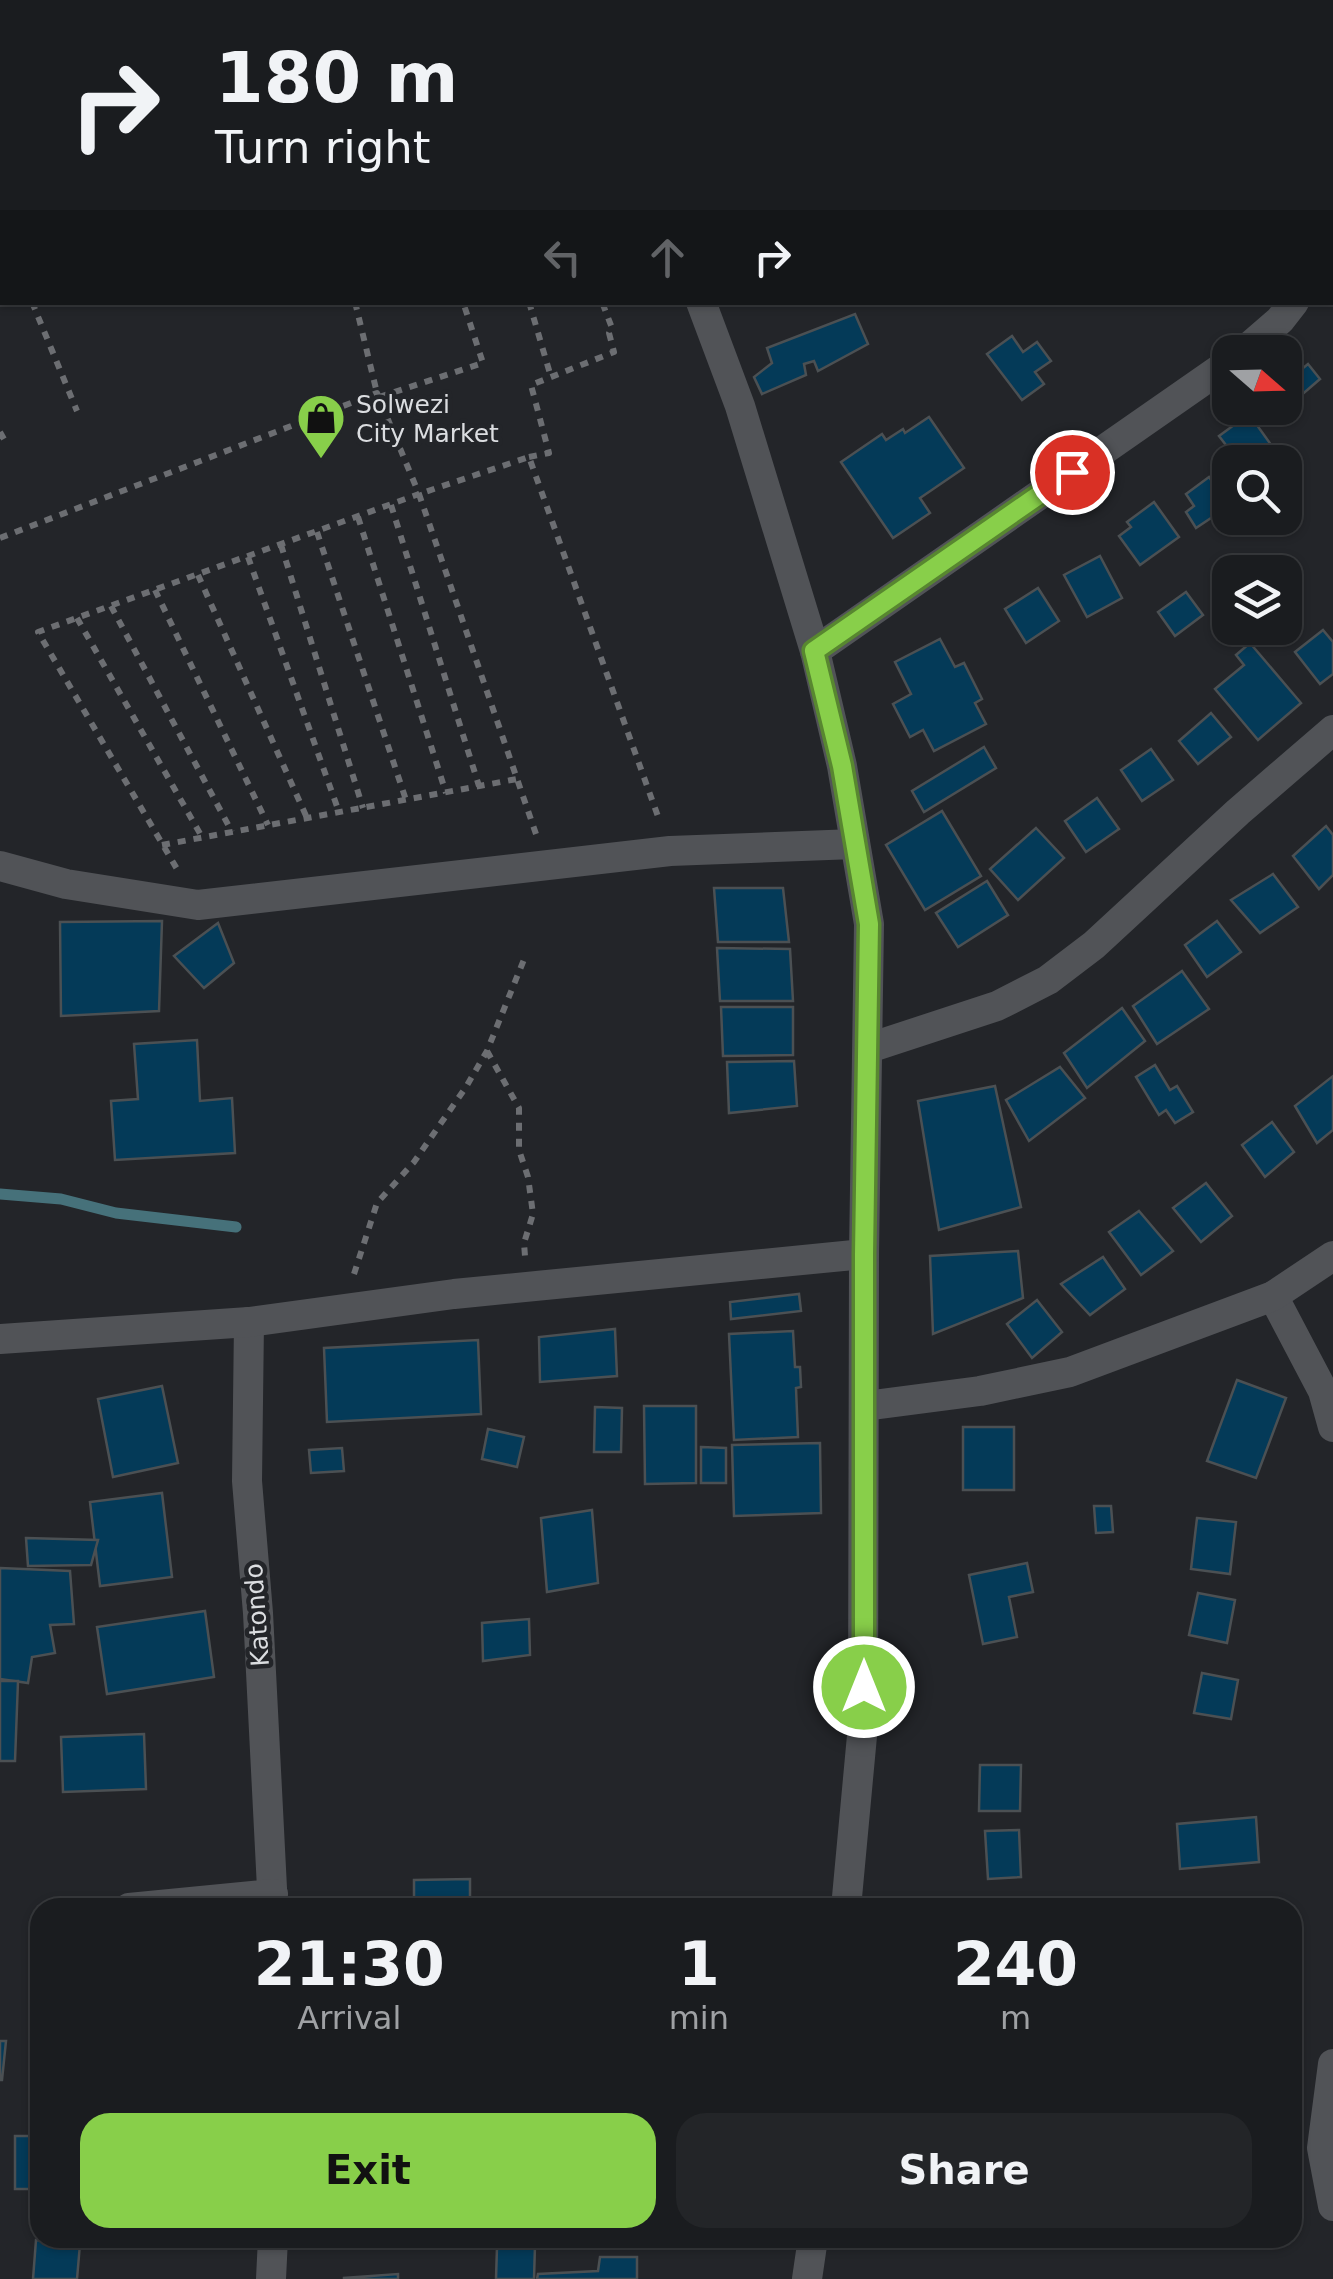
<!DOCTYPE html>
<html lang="en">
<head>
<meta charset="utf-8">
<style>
  body { margin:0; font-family:"DejaVu Sans",sans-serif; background:#232528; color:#f1f3f6; height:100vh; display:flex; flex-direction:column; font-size:38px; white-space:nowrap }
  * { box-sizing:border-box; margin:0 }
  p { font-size:32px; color:#9fa1a4 }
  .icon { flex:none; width:55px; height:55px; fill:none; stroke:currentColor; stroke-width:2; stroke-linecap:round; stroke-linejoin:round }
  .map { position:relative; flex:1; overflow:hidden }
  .sheet { position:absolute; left:30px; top:1898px; width:1272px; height:350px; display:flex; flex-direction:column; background:#1a1c1f; border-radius:30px; box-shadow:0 2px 8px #0004,0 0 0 2px #383a3d }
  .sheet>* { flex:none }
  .banner { position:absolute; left:0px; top:0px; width:1335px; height:305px; box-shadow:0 2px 8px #0004,0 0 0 2px #383a3d; background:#1a1c1f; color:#f1f3f6; overflow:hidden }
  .needle { width:65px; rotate:110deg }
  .buttons { position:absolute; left:1212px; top:335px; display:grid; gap:20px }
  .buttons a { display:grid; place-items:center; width:90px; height:90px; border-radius:20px; background:#1a1c1f; box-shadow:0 2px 8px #0004,0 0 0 2px #383a3d; font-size:50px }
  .pin { position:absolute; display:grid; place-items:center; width:85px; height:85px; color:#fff; margin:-42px; border:5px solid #fff; border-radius:50%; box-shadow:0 2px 10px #0007 }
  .me { position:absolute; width:110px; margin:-55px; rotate:0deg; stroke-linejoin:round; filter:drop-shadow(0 0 8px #0008) }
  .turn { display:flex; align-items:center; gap:35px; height:210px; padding:0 50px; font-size:45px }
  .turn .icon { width:130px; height:130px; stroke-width:2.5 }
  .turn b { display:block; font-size:70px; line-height:85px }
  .lanes { display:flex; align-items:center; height:95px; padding:0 50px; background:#0003; justify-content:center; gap:50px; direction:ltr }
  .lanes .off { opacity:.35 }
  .eta { display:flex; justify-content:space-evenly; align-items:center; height:170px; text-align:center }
  .eta b { font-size:60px; font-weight:600; line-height:70px }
  .primary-button { display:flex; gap:20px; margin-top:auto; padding:20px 50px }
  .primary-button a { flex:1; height:115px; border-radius:30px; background:#88cf4a; color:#111; font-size:40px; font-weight:600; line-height:115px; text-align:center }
  .primary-button a+a { background:#232528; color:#f1f3f6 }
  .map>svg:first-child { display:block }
</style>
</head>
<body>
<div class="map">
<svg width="1333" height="2279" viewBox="0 0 1333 2279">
  <rect width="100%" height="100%" fill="#232529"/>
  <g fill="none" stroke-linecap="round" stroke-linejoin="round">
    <polyline stroke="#46717a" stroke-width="11" points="0,1194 61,1199 116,1213 236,1227"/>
  </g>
  <g fill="#043a58" stroke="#4b5053" stroke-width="2.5">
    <polygon points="855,314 868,344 818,371 814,361 804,364 806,375 762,394 754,377 772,363 767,348"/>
    <polygon points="1012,336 1023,352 1037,342 1051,361 1035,372 1044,384 1022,400 987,354"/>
    <polygon points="1308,364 1320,379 1298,398 1286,382"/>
    <polygon points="1249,414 1279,456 1270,462 1239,462 1219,436"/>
    <polygon points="929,417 964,468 920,498 930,513 893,538 841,462 882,434 886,440 903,429 905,433"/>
    <polygon points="1209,477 1229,506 1196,528 1186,512 1194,506 1186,494"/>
    <polygon points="1154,502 1179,537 1140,565 1119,536 1131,527 1127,522"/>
    <polygon points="1100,556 1122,598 1087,617 1064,575"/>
    <polygon points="1038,588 1059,621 1026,643 1005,609"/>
    <polygon points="1186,592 1203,615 1175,636 1158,612"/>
    <polygon points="1323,630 1333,642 1333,674 1320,684 1295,652"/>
    <polygon points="940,639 955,667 964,663 982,699 975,703 986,724 934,751 923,730 910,737 893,704 911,694 895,662"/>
    <polygon points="1250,643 1301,703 1258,740 1215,689 1244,665 1236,655"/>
    <polygon points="1211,713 1231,737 1198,764 1179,741"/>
    <polygon points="984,747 996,768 924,812 912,791"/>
    <polygon points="1151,749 1173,780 1142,801 1121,770"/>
    <polygon points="1097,798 1119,829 1086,852 1065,821"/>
    <polygon points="942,811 981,876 925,910 886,845"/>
    <polygon points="1326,826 1333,835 1333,875 1319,889 1293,856"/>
    <polygon points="1036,828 1064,858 1018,900 990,869"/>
    <polygon points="1273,874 1298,907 1260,933 1231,900"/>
    <polygon points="987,881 1008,915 958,947 936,913"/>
    <polygon points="714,888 783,888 789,942 718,942"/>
    <polygon points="162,921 159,1011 61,1016 60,922"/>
    <polygon points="1217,921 1241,952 1207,977 1185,945"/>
    <polygon points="218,923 234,963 204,988 174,956"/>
    <polygon points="717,948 790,949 793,1001 720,1001"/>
    <polygon points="1182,971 1209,1009 1157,1044 1133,1006"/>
    <polygon points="721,1007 793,1007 793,1055 723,1056"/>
    <polygon points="1122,1008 1145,1041 1087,1088 1064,1053"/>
    <polygon points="197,1040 200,1101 232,1098 235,1153 115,1160 111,1101 138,1099 134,1044"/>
    <polygon points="794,1061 797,1106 729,1113 727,1062"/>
    <polygon points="1155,1065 1170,1090 1177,1086 1193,1112 1175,1123 1166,1110 1159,1115 1136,1077"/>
    <polygon points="1060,1067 1085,1098 1029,1141 1006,1100"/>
    <polygon points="1333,1076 1333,1130 1317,1143 1295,1106"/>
    <polygon points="995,1086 1021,1207 939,1230 918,1101"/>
    <polygon points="1272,1122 1294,1152 1265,1177 1242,1145"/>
    <polygon points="1206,1183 1232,1216 1201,1242 1173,1208"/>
    <polygon points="1139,1211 1173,1251 1141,1275 1109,1232"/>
    <polygon points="1018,1251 1023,1298 933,1334 930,1256"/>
    <polygon points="1103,1257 1125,1289 1090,1315 1061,1284"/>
    <polygon points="799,1294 801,1311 731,1319 730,1302"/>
    <polygon points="1037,1300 1062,1332 1032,1358 1007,1324"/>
    <polygon points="615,1329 617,1376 540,1382 539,1337"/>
    <polygon points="793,1331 795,1367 800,1367 801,1387 796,1388 798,1437 734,1440 729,1334"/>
    <polygon points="478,1340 481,1414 327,1422 324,1348"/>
    <polygon points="1237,1380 1286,1398 1256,1478 1207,1461"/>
    <polygon points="162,1386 178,1463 113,1477 98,1399"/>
    <polygon points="644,1406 696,1406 696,1483 645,1484"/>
    <polygon points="595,1407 622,1408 621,1452 594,1452"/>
    <rect x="963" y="1427" width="51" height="63"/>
    <polygon points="488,1429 524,1437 517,1467 482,1459"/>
    <polygon points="820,1443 821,1513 734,1516 732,1445"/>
    <polygon points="701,1447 726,1448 726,1483 701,1483"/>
    <polygon points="342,1448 344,1471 311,1473 309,1450"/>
    <polygon points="162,1493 172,1577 100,1586 90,1502"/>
    <polygon points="1094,1506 1111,1506 1113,1532 1096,1533"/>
    <polygon points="592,1510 598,1583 547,1592 541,1518"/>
    <polygon points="1197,1518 1236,1522 1230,1574 1191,1569"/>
    <polygon points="26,1538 98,1540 91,1565 28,1566"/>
    <polygon points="1027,1563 1033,1592 1009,1597 1017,1637 983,1644 969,1575"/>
    <polygon points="0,1568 70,1571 74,1624 50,1625 55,1653 32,1657 28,1683 0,1679"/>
    <polygon points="1198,1593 1235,1600 1227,1643 1189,1635"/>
    <polygon points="205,1611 214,1677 107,1694 97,1627"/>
    <polygon points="529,1619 530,1655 483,1661 482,1623"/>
    <polygon points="1202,1673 1238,1680 1231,1719 1194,1713"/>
    <polygon points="0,1681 18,1681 15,1761 0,1761"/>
    <polygon points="144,1734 146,1789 63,1792 61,1737"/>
    <polygon points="980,1765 1021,1765 1020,1811 979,1811"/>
    <polygon points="1256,1817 1259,1862 1180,1869 1177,1824"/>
    <polygon points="1019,1830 1021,1877 988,1879 985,1831"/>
    <polygon points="470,1879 470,1908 414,1908 414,1880"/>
    <polygon points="35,2034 40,2034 40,2086 34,2086"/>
    <polygon points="0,2041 6,2041 2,2080 0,2080"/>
    <rect x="15" y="2136" width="25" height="53"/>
    <polygon points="36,2240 80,2244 77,2279 33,2279"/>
    <polygon points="535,2245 534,2279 496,2279 497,2247"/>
    <polygon points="600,2257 637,2257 637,2279 537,2279 538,2274 598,2271"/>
    <polygon points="398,2274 398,2279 344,2279 344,2278"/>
  </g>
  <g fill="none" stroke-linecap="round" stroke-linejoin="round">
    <g stroke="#6c6e72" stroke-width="6" stroke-dasharray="8 8" stroke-linecap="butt">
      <polyline points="26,0 27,2"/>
      <polyline points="98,0 99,2"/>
      <polyline points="148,0 150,2"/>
      <polyline points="202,0 203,2"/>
      <polyline points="397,0 398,2"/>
      <polyline points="70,2 76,0"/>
      <polyline points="241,2 245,0"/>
      <polyline points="0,35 2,34"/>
      <polyline points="0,50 2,55"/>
      <polyline points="0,185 2,184"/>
      <polyline points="0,250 2,258"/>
      <polyline points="0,300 2,299"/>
      <polyline points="32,302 77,411"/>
      <polyline points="355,302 377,393"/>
      <polyline points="529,302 551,377"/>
      <polyline points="379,397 483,363 463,302"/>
      <polyline points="0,432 5,441"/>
      <polyline points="529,457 549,453 531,385 614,352 609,333 612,328 602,302"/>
      <polyline points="391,505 479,786"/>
      <polyline points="358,517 446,793"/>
      <polyline points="317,532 406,800"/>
      <polyline points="0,538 377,393 419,494 38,632 177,869"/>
      <polyline points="281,545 363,808"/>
      <polyline points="248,557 339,812"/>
      <polyline points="198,575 307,818"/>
      <polyline points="155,590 268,825"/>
      <polyline points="111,606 232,832"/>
      <polyline points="77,618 202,837"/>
      <polyline points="536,834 419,494 529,457 660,822"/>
      <polyline points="162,845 517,779"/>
      <polyline points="487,1051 519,1108 519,1150 528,1177 533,1214 524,1243 525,1256"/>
      <polyline points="354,1274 377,1203 414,1162 466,1087 487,1051 525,957"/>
    </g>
    <g stroke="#515357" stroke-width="30">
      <polyline points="557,0 558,2"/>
      <polyline points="1188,0 1191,2"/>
      <polyline points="1309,2 1313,0"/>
      <polyline points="701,302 740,406 815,651 842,766 869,924 864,1254 863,1725 846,1908"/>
      <polyline points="1243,352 1280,320 1294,302"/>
      <polyline points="815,651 1230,362"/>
      <polyline points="0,866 66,884 198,905 670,851 855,844"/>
      <polyline points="869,1048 997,1006 1048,980 1094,945 1238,812 1333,730"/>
      <polyline points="1273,1296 1323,1391 1333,1427"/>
      <polyline points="249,1322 247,1481 258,1613 273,1908"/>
      <polyline points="0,1339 249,1322 454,1294 864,1254"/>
      <polyline points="865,1406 980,1391 1070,1372 1273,1296 1333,1256"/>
      <polyline points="129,1908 273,1894"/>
      <polyline points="1333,2064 1322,2148 1333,2206"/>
      <polyline points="271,2279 273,2238"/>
      <polyline points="807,2279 813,2238"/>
    </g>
  </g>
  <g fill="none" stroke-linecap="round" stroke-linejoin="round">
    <g stroke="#588730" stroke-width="25">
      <polyline id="route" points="864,1687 864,1254 869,924 842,766 814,651 1072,472"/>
    </g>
    <use href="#route" stroke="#88cf4a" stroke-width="18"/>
  </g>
  <defs>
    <g id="shop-pin" transform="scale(2.5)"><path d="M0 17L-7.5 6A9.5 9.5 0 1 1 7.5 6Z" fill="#88cf4a" stroke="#232529"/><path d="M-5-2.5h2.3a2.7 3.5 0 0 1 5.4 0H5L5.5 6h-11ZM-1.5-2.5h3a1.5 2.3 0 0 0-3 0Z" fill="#111"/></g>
  </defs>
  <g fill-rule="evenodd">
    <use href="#shop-pin" x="321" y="418"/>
  </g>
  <g text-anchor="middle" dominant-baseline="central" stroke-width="9" stroke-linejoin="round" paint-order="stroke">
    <g font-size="25" fill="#dbdde0" stroke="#232529" text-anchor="start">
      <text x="356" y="404">Solwezi<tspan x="356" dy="29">City Market</tspan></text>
    </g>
    <g font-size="25" fill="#dbdde0" stroke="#232529">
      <text transform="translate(257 1615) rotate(-94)">Katondo</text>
    </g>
  </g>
</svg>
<div class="buttons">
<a><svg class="needle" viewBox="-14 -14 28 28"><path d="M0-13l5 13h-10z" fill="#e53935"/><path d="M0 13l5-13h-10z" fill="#9fa1a4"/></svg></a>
<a><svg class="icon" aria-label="search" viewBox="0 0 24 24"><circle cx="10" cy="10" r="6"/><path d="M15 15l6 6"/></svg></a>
<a><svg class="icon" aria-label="layers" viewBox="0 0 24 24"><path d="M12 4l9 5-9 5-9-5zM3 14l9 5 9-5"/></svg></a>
</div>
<div class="pin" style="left:1072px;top:472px;background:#d93025"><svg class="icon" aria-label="arrive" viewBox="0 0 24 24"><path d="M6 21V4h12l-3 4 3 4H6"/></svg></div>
<svg class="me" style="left:864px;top:1687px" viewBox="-20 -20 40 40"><circle r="17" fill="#88cf4a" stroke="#fff" stroke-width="3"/><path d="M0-11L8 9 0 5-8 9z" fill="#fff"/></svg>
<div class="banner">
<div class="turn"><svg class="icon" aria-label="right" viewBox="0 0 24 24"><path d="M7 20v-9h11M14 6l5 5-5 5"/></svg><div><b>180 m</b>Turn right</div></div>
<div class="lanes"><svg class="icon off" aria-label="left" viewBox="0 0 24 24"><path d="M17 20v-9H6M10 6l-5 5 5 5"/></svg><svg class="icon off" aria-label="ahead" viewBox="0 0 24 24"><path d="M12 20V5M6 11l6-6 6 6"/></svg><svg class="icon" aria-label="right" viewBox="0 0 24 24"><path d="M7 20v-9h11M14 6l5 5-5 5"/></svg></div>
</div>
<section class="sheet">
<div class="eta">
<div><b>21:30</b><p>Arrival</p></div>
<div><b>1</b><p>min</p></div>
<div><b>240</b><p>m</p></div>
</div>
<div class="primary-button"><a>Exit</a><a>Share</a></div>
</section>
</div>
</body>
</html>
